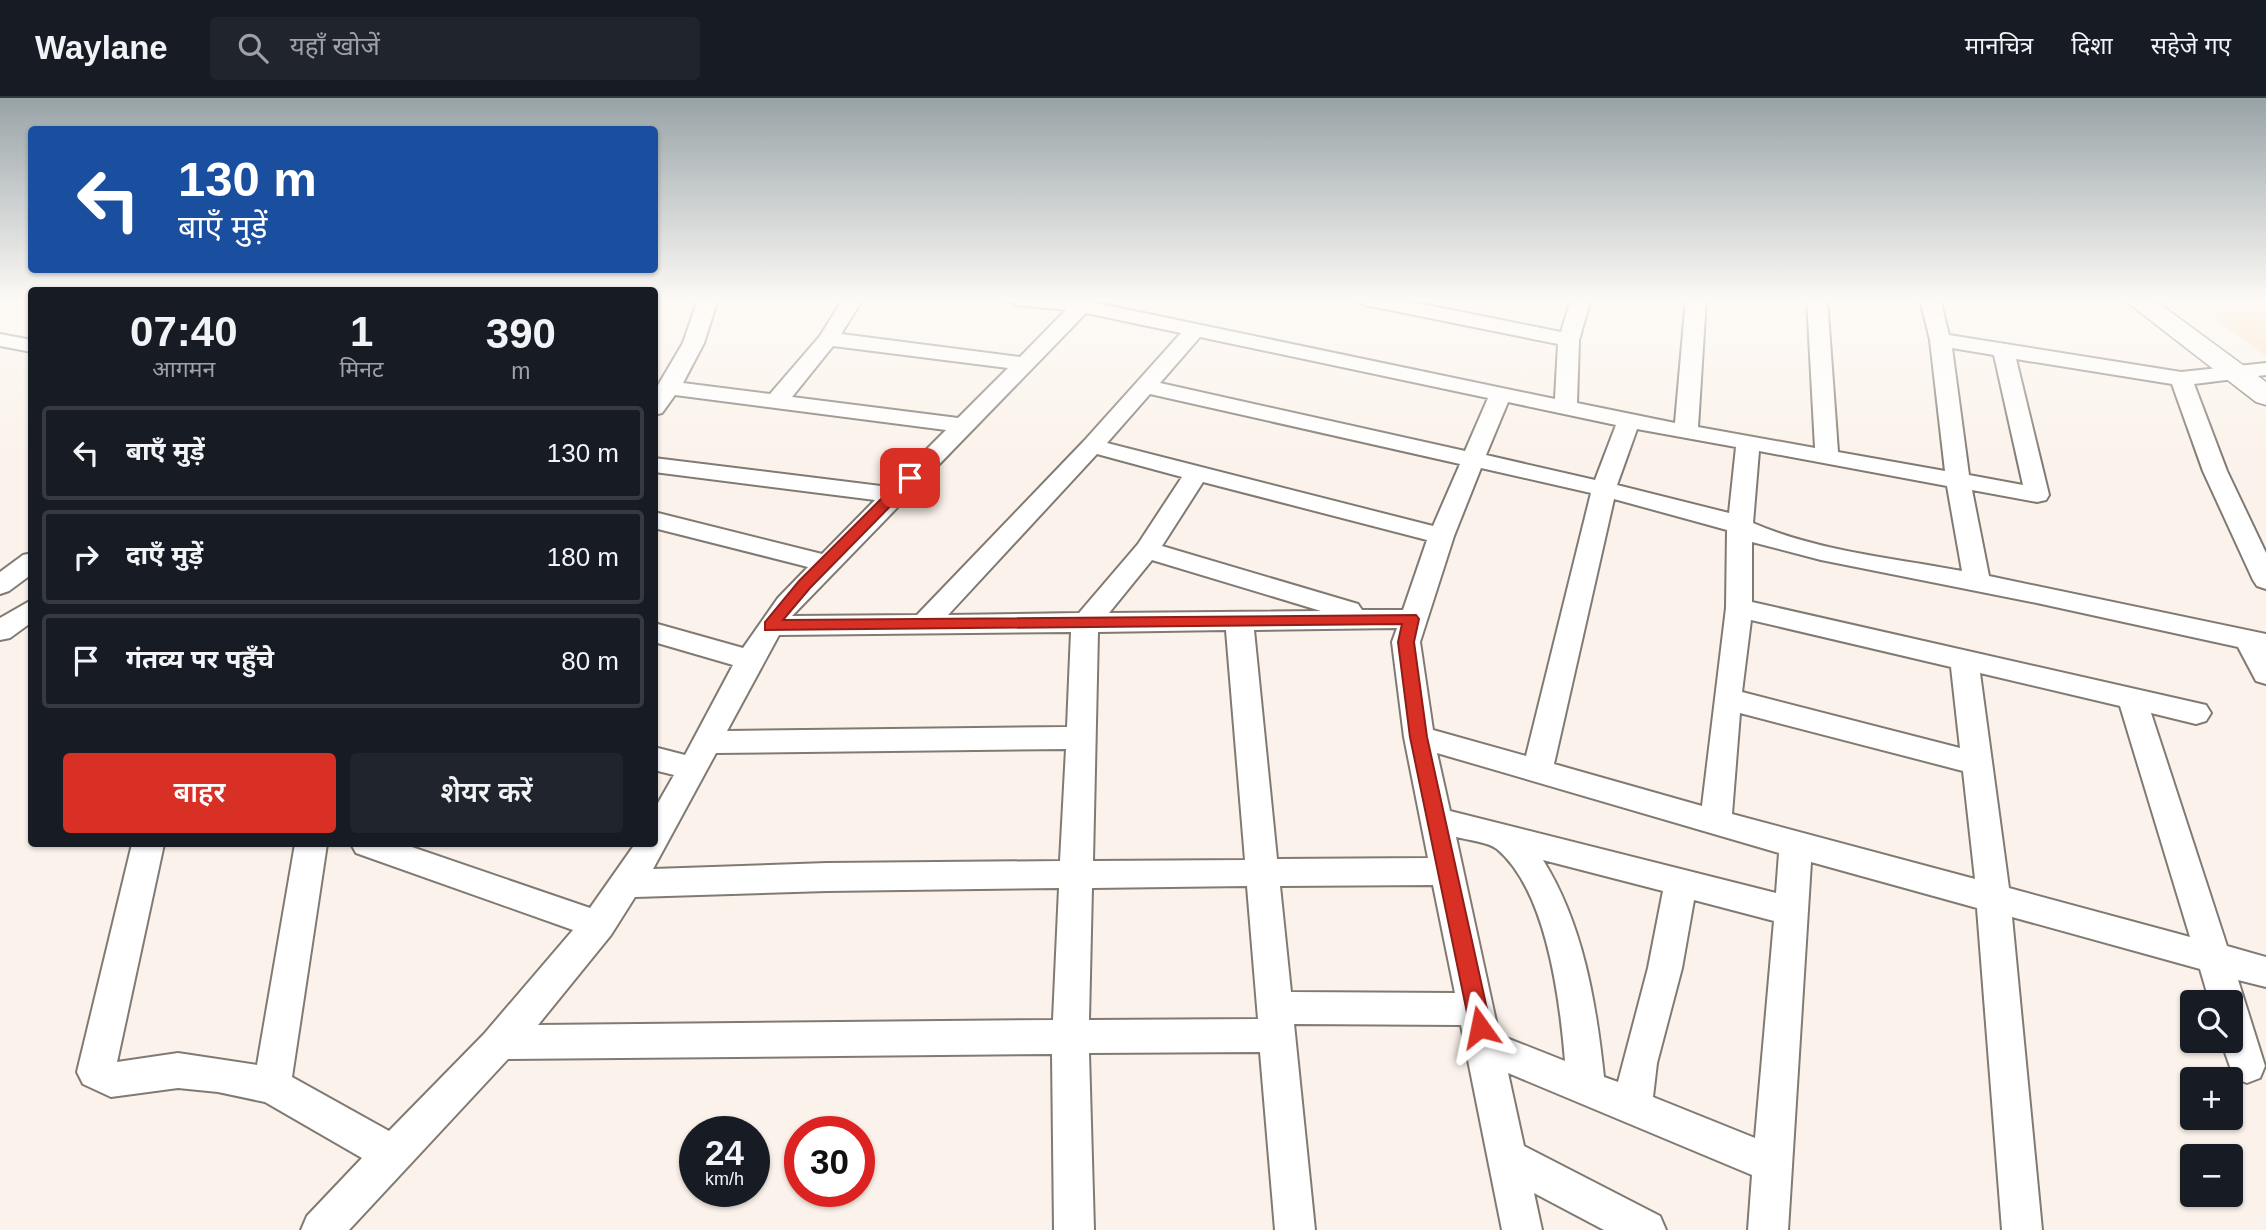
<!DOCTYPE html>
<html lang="hi">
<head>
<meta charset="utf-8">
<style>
  body { margin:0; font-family:Arial,"Noto Sans Devanagari",sans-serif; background:#20242c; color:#f1f3f6; height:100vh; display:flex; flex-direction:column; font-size:26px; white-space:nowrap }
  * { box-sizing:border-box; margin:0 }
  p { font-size:23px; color:#9ea1a6 }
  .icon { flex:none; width:38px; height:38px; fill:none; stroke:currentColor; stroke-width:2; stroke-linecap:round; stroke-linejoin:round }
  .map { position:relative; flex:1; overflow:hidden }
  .panel { position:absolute; left:28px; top:189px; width:630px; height:560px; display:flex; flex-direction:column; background:#171b24; border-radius:7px; box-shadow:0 2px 5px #0004 }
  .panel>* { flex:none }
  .top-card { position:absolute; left:28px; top:28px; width:630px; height:147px; border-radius:7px; box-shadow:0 2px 5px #0004; background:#1a4fa0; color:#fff; overflow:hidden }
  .controls { position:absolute; left:2180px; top:892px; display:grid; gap:14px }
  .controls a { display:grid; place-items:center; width:63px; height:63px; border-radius:7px; background:#171b24; box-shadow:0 2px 5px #0004; font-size:35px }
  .speed { position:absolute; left:679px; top:1018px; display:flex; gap:14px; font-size:35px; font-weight:700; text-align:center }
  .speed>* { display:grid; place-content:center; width:91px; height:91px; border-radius:50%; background:#171b24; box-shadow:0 2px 5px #0004; line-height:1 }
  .speed small { font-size:18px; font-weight:400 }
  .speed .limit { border:10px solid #d22; background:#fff; color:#111 }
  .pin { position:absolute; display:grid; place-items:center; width:60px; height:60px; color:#fff; margin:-30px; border-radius:14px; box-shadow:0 4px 10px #0006 }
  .me { position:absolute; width:77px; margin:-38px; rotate:348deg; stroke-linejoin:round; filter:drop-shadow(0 0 5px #0008) }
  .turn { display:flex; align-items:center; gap:24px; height:147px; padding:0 35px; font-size:32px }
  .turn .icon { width:91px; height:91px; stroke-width:2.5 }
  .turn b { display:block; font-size:49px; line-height:60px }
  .eta { display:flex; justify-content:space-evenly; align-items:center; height:119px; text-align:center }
  .eta b { font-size:42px; font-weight:600; line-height:49px }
  .action { display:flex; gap:14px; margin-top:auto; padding:14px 35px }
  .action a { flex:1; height:80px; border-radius:7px; background:#d93025; color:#fff; font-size:28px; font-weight:600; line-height:80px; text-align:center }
  .action a+a { background:#20242c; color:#f1f3f6 }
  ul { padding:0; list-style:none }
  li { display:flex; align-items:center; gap:21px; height:94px; margin:0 14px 10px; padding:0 21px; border:4px solid #363941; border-radius:7px }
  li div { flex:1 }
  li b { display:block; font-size:26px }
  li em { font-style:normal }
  header { display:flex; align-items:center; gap:42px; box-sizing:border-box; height:98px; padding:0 35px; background:#171b24; border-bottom:2px solid #363941 }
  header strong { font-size:33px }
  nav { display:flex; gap:38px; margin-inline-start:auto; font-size:24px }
  .search { width:490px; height:63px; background:#20242c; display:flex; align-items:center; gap:18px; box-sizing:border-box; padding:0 24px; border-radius:7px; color:#9ea1a6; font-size:26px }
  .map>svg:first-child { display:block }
</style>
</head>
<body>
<header>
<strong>Waylane</strong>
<div class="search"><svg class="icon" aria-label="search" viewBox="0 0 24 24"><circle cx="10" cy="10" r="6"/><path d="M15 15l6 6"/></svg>यहाँ खोजें</div>
<nav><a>मानचित्र</a><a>दिशा</a><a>सहेजे गए</a></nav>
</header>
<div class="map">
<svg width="2266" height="1132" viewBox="0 0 2266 1132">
  <rect width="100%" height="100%" fill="#fbf3eb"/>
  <polygon fill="#fce1c3" points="2188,202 2266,204 2266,258"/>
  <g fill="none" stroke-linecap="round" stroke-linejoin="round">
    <g stroke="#807a72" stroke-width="4">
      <g id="minor">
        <path d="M 698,201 L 718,201 L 704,245 L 683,285 L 770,296 L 820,238 L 843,201 L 863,201 L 841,236 L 1020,259 L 1066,212 L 1015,207 L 1005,201 L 1099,201 L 1096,205 L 1555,301 L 1558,246 L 1365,207 L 1355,201 L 1397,201 L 1561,234 L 1571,201 L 1591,201 L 1579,242 L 1577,305 L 1675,325 L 1686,201 L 1706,201 L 1698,329 L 1815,350 L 1807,201 L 1827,201 L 1838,354 L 1945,373 L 1930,242 L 1920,201 L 1940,201 L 1949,237 L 2181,274 L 2266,265 L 2266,277 L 2194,286 L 2227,373 L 2266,455 L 2266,491 L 2257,488 L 2253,482 L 2203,373 L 2172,286 L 2016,261 L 2049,397 L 2046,402 L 2037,404 L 1972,392 L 1989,478 L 2266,536 L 2266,586 L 2256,583 L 2238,549 L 2037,505 L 1821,462 L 1752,444 L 1752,504 L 2206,607 L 2211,615 L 2206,623 L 2196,626 L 2151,615 L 2227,848 L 2266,859 L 2266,889 L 2238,882 L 2265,968 L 2260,980 L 2247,985 L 2234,980 L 2221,943 L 2231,943 L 2231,905 L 2210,905 L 2200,871 L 2012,819 L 2042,1132 L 2002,1132 L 1977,810 L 1811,764 L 1788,1132 L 1748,1132 L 1752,1077 L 1508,975 L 1524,1048 L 1660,1118 L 1666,1132 L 1604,1132 L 1534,1095 L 1542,1132 L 1502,1132 L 1461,927 L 1294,926 L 1315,1132 L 1275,1132 L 1260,954 L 1089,955 L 1094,1132 L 1054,1132 L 1052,956 L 508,961 L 349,1132 L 301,1132 L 307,1118 L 362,1060 L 265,1004 L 218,994 L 178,990 L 111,999 L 83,986 L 77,974 L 132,746 L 164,746 L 117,964 L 178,955 L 257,967 L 295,746 L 327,746 L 292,979 L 389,1033 L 484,936 L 573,832 L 356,755 L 351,746 L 403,746 L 590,810 L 635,746 L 654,746 L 654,712 L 674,677 L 654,672 L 654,649 L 685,657 L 733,567 L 654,544 L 654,525 L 743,550 L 778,500 L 808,469 L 654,430 L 654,414 L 822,456 L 875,402 L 654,374 L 654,360 L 889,389 L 946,332 L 675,297 L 662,315 L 654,317 L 654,294 L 683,245 ZM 1086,215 L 1181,235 L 1084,343 L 917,517 L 792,518 ZM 1200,239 L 1488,300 L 1465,353 L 1160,285 ZM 833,248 L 1008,270 L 958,320 L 792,299 ZM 1952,250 L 1994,257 L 2023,387 L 1969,377 ZM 1150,296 L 1460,366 L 1433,428 L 1107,345 ZM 1508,304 L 1616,327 L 1595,382 L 1486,357 ZM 1637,331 L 1736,349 L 1729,415 L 1617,387 ZM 1759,353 L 1947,388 L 1962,473 C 1893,460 1817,453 1753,425 ZM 1097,356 L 1182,379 L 1138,446 L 1079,515 L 948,517 ZM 1481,370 L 1591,395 L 1526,658 L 1433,632 L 1420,544 L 1454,438 ZM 1203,384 L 1427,442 L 1403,512 L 1362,512 L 1358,506 L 1162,448 ZM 1614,401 L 1727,432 L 1726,510 L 1702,708 L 1554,666 ZM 1152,462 L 1321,513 L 1109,515 ZM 1751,522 L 1951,569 L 1960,650 L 1742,594 ZM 1397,530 L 1392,544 L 1404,639 L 1428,760 L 1277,761 L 1254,532 ZM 1226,532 L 1245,762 L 1093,763 L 1098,534 ZM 1071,534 L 1067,629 L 727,633 L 779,537 ZM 1980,575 L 2120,608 L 2190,839 L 2009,790 ZM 1740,615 L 1963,673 L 1975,781 L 1732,716 ZM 1066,651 L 1060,763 L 827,765 L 653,771 L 716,655 ZM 1437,655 L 1779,755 L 1776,795 L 1450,713 ZM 1456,739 C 1468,742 1488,744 1497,751 C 1547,793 1560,902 1565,963 L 1499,937 ZM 1543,762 L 1663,793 L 1648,870 L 1618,984 L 1604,979 C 1596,904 1583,826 1543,762 ZM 1433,787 L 1455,895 L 1291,894 L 1280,788 ZM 1247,788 L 1258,921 L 1089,922 L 1092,790 ZM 1059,790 L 1053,922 L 538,927 L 611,837 L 635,799 L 827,793 ZM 1694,802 L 1774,823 L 1755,1040 L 1653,999 L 1657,965 L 1682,870 Z"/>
        <polygon points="0,236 32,242 32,254 0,248"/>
        <polygon points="32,455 32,476 9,493 0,496 0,474 23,457"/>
        <polygon points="28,504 32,505 32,524 10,540 0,542 0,520"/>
      </g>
    </g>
    <g stroke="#807a72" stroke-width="3">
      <polygon id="major" points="2123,201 2153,201 2266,284 2266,307 2256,304"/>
    </g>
    <use href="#minor" fill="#fff" fill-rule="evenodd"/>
    <use href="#major" fill="#fff" fill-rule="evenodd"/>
  </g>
  <linearGradient id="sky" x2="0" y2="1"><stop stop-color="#98a3a7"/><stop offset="0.56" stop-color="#fdfaf6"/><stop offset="1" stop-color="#fdfaf6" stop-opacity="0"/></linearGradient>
  <rect width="2266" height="360" fill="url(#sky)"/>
  <polygon fill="#d93025" stroke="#8d1f18" stroke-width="2" points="910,376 917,380 915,383 810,490 783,522 1416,517 1419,521 1414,544 1427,639 1491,929 1488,936 1480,939 1473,936 1470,929 1410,639 1398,544 1402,526 765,532 765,524 799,483 905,377"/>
</svg>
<div class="controls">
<a><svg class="icon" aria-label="search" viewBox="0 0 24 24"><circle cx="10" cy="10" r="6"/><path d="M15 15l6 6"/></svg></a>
<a>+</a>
<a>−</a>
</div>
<div class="speed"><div>24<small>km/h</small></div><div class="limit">30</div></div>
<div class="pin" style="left:910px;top:380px;background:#d93025"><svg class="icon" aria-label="arrive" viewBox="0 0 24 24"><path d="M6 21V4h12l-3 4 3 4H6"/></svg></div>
<svg class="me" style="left:1480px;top:929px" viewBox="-20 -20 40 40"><path d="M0-17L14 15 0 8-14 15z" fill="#d93025" stroke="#fff" stroke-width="4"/></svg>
<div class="top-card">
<div class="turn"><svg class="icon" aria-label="left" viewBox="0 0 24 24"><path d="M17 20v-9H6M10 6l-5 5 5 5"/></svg><div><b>130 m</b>बाएँ मुड़ें</div></div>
</div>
<section class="panel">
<div class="eta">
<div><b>07:40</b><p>आगमन</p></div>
<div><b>1</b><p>मिनट</p></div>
<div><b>390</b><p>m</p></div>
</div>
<ul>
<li><svg class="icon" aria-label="left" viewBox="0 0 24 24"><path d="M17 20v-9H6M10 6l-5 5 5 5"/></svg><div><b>बाएँ मुड़ें</b></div><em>130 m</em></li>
<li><svg class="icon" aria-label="right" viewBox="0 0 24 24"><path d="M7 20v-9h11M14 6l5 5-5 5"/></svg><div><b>दाएँ मुड़ें</b></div><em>180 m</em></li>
<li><svg class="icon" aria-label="arrive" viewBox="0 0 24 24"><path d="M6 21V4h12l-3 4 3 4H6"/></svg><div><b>गंतव्य पर पहुँचे</b></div><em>80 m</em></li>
</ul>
<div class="action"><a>बाहर</a><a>शेयर करें</a></div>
</section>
</div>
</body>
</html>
